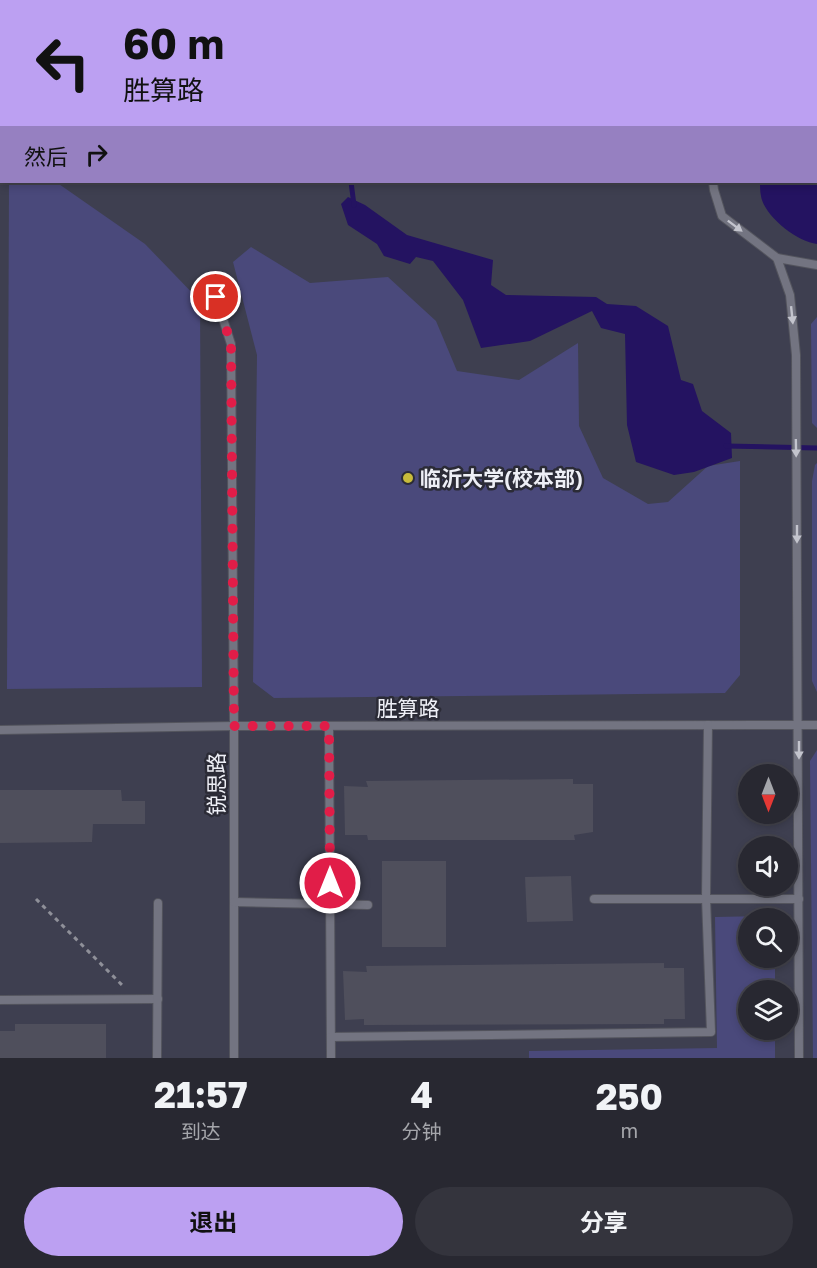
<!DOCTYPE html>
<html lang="zh">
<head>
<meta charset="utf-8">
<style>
  body { margin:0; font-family:"Golos Text","Noto Sans SC",sans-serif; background:#34343d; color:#f1f3f6; height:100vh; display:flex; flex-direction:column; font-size:22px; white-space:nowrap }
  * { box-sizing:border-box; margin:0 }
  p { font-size:20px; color:#a5a6ab }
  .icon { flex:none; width:33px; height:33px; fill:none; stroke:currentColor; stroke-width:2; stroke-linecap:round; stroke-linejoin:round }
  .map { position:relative; height:1058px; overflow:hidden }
  .drawer { display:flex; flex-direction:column; background:#282831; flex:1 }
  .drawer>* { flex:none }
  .hud { position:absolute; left:0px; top:0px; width:818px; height:183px; box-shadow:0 3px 9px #0003,0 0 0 2px #44444d; background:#bca0f2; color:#111; overflow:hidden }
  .needle { width:39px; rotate:180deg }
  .buttons { position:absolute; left:738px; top:764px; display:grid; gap:12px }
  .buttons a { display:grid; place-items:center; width:60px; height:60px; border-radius:50%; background:#282831; box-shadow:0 3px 9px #0003,0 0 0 2px #44444d; font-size:30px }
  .pin { position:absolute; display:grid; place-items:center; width:51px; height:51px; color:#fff; margin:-26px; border:3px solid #fff; border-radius:50%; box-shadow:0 2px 6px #0007 }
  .me { position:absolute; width:66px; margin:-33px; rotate:0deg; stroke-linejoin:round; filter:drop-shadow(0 0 4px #0008) }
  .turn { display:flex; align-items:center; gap:21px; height:126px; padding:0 24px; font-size:27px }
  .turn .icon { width:78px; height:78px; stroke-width:2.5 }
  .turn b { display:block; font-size:42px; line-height:51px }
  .then { display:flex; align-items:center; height:57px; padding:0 24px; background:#0003; gap:12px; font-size:22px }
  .eta { display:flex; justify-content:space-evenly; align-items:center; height:102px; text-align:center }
  .eta b { font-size:36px; font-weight:700; line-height:42px }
  .button { display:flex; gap:12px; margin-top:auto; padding:12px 24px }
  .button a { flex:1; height:69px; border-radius:36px; background:#bca0f2; color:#111; font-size:24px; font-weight:700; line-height:69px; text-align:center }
  .button a+a { background:#34343d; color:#f1f3f6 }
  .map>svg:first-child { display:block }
</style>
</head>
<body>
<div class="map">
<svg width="817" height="1058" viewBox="0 0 817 1058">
  <rect width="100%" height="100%" fill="#353541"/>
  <path fill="#3e3f50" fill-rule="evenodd" d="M 0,0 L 742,1 L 2,2 L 2,182 L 816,182 L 817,43 L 817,1058 L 0,1058 ZM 748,774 L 788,774 L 788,813 L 748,813 ZM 748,846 L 788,846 L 788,885 L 748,885 ZM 748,918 L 788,918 L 788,957 L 748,957 ZM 748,990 L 788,990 L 788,1029 L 748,1029 Z"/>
  <g fill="#4a497b">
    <polygon points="9,182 56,182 145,244 200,301 202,687 7,689"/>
    <polygon points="251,247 310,283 388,277 436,321 457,371 519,380 578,343 579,426 603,478 648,504 668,502 708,466 740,461 740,675 725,693 274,698 253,682 257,355 233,262"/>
    <polygon points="817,317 817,428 812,423 811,324"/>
    <polygon points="817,463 817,692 812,681 812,481 815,465"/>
    <polygon points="817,750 817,1058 813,1058 810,761"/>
    <polygon points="765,916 767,918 748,918 748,957 775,957 775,990 748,990 748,1029 775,1029 775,1058 529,1058 529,1051 717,1048 715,917"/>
  </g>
  <g fill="#241361">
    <path d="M 817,135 L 817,244 C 797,242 764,216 761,196 C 760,192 760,186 760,182 L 816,182 Z"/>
    <polygon points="348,197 365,205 407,235 493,260 491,285 506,295 596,297 607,304 636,306 668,326 681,380 693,384 702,411 731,433 732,458 694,472 674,475 636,462 627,425 625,334 601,328 592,311 530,341 481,348 463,300 433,261 416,257 410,264 384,256 377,244 348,225 341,204"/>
  </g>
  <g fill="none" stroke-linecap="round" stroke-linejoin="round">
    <g stroke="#241361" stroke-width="5">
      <polyline points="351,182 354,205"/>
      <polyline points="726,446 817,448"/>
    </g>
  </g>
  <g fill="#4f4f5c">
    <polygon points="573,779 573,784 593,784 593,832 574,835 575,840 368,840 367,835 345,835 344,786 368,787 366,781"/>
    <polygon points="0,790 121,790 122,801 145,801 145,824 93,824 92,842 0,843"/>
    <rect x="382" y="861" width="64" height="86"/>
    <polygon points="571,876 573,921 527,922 525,877"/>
    <polygon points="664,963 664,968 684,968 685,1019 664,1019 664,1024 364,1025 364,1019 345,1020 343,971 367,972 366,966"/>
    <polygon points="15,1024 106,1024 106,1058 0,1058 0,1031 15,1031"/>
  </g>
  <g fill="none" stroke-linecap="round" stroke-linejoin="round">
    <g stroke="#53545d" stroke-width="10">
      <g id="service">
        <polyline points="720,2 720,0"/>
        <polyline points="816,114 817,114"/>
        <polyline points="713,182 714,190 722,216 777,258 817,265"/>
        <polyline points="777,258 790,295 796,355 799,1058"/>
        <polyline points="216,297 231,344 234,726 234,1058"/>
        <polyline points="329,726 331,1058"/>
        <polyline points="0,730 234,726 817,725"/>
        <polyline points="594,899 799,899"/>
        <polyline points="234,902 368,905"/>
        <polyline points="0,1000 158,999"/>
        <polyline points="331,1037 711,1032 706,898 708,725"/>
        <polyline points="157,1058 158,903"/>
      </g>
    </g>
    <polyline stroke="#8f9099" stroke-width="3" stroke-dasharray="4.5 4.5" stroke-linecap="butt" points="36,899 122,985"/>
    <use href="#service" stroke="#737481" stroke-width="8"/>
  </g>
  <defs><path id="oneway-solid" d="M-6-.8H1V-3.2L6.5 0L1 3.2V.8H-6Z" transform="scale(1.5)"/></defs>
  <g fill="#c3c4cd">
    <use href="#oneway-solid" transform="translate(735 226) rotate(37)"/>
    <use href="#oneway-solid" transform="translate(792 315) rotate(84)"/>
    <use href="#oneway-solid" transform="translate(796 448) rotate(89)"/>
    <use href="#oneway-solid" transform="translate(797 534) rotate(90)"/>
    <use href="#oneway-solid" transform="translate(799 750) rotate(90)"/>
  </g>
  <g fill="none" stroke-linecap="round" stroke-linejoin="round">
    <polyline stroke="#e11d48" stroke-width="10" stroke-dasharray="0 18" points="216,297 231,344 234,726 329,726 330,883"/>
  </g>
  <circle fill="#c8bb3b" stroke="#2b2b36" stroke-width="2" cx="408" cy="478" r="6"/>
  <g text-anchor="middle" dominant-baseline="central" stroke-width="5" stroke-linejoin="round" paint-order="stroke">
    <g font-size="21" font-weight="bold" fill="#eeeff6" stroke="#2b2b36" text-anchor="start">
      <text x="420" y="478">临沂大学(校本部)</text>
    </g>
    <g font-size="21" fill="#eeeff6" stroke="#2b2b36">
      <text x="408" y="708">胜算路</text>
      <text transform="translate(216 784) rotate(-90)">锐思路</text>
    </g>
  </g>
</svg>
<div class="buttons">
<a><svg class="needle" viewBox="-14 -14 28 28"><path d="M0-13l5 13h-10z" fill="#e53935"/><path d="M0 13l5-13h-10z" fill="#a5a6ab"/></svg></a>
<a><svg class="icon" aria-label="sound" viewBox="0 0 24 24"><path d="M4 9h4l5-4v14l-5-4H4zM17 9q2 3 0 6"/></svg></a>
<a><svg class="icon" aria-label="search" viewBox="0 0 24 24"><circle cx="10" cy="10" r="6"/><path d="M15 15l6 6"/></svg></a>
<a><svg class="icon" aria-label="layers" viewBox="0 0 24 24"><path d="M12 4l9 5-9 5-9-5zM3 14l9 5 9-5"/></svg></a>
</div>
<div class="pin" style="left:216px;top:297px;background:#d93025"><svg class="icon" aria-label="arrive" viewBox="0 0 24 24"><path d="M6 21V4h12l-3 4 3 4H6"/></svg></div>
<svg class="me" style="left:330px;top:883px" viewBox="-20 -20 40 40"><circle r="17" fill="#e11d48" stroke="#fff" stroke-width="3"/><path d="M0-11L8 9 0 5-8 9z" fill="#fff"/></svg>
<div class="hud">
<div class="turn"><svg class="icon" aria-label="left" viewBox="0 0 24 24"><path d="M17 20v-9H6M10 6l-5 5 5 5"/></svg><div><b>60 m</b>胜算路</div></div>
<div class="then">然后<svg class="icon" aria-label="right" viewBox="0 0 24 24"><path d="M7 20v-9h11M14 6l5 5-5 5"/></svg></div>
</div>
</div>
<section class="drawer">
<div class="eta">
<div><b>21:57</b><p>到达</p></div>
<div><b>4</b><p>分钟</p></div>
<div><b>250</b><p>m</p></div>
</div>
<div class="button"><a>退出</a><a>分享</a></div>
</section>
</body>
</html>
